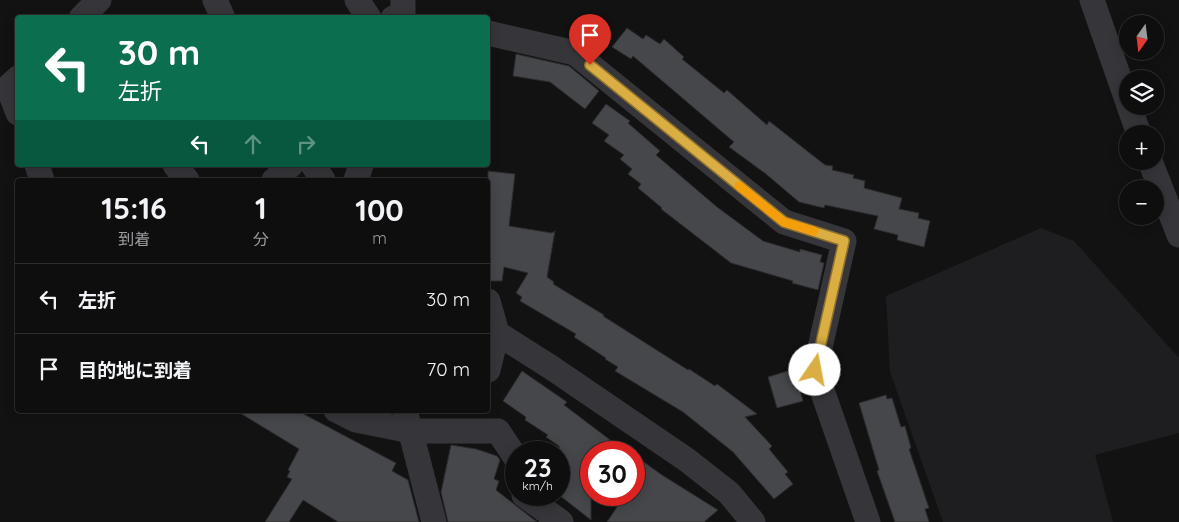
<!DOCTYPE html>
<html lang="ja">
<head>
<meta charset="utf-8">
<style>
  body { margin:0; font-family:Quicksand,"Noto Sans JP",sans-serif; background:#1c1c1c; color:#f1f3f6; height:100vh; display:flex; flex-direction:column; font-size:19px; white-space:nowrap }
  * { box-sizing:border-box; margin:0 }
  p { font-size:16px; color:#9b9c9e }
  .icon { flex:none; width:28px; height:28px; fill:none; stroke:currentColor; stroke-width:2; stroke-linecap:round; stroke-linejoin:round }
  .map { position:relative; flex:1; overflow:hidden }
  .sheet { position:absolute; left:15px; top:178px; width:475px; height:235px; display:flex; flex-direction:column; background:#0e0e0e; border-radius:5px; box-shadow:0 2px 12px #0003,0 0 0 1px #2e2e2e }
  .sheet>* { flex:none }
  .banner { position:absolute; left:15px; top:15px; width:475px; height:152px; border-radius:5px; box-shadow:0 2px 12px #0003,0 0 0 1px #2e2e2e; background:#0b6e4f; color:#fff; overflow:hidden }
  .needle { width:32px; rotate:194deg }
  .controls { position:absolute; left:1119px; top:15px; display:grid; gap:10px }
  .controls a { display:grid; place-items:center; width:45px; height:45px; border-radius:50%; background:#0e0e0e; box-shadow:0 2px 12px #0003,0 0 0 1px #2e2e2e; font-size:25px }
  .speed { position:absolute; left:505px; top:441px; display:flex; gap:10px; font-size:25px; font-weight:700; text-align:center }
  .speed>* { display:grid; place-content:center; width:65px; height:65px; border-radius:50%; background:#0e0e0e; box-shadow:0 2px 12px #0003,0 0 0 1px #2e2e2e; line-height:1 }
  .speed small { font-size:12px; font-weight:400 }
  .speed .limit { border:8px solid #d22; background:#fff; color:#111 }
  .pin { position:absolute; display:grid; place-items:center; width:42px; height:42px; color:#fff; margin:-51px -21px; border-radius:50% 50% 50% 0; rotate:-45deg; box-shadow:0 0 5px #0007 }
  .pin .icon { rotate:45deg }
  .me { position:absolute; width:55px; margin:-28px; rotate:12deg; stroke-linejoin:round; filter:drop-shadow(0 0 4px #0008) }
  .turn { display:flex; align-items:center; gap:18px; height:105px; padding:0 20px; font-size:22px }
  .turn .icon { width:65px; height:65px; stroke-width:2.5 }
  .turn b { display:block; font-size:35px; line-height:42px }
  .lanes { display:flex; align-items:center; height:48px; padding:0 20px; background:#0003; justify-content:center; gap:25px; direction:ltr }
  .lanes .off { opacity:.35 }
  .eta { display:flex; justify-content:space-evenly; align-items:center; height:85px; text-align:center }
  .eta b { font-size:30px; font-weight:700; line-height:35px }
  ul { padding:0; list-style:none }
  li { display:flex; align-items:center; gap:15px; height:70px; padding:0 20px; border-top:1px solid #2e2e2e }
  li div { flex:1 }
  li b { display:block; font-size:19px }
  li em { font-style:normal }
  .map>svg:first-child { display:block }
</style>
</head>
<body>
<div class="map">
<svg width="1179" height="522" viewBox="0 0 1179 522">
  <rect width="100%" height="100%" fill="#121213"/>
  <polygon fill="#1e1e20" points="1041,228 1074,241 1179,358 1179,433 1095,455 1113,522 943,522 890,372 886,296"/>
  <g fill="#46474b" stroke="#2c2c2f">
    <polygon points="627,28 643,39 646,35 660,44 664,39 684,57 682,59 724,93 727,90 767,125 769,121 825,165 833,166 832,170 854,175 853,178 865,181 864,188 902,198 899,209 919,213 918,218 930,221 924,247 897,240 898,235 874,229 878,216 825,205 824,208 799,202 766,174 729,147 734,142 633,56 631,59 612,47"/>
    <polygon points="516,54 569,66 599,91 585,109 550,82 513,76"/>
    <polygon points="606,104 630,121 628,123 660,151 656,155 717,207 763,241 800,252 800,249 822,255 820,262 824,263 818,290 792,283 793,281 731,263 661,209 662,208 638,188 641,184 628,174 632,169 620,159 624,155 604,141 609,135 592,123"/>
    <polygon points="488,171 515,174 509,226 552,233 555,231 547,277 554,282 553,284 604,315 603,316 688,370 689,369 715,386 717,384 757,414 745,417 772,446 769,449 788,472 785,474 793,484 774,499 733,452 683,412 615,371 618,367 605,359 606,358 574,337 576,334 520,301 522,297 516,293 528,273 504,267 502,281 488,281"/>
    <polygon points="794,369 803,401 777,408 768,377"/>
    <polygon points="522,371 567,402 564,405 626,452 591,452 591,520 559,495 559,446 546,437 548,435 525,420 526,417 503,401"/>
    <polygon points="886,395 887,399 892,398 901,427 905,426 911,448 909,449 929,508 925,509 929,522 895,522 877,471 879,470 859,403"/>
    <polygon points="235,410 296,410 396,463 392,471 408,480 419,522 338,522 303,500 289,522 265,522 292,479 287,477 290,471 288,470 299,449"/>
    <polygon points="451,445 476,449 497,456 500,460 494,479 499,481 496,490 537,522 448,522 441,492"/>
    <polygon points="634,455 662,475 718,510 704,522 607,522 625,495 634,495"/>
  </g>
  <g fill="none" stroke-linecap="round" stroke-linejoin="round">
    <g stroke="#36363a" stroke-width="25">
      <polyline points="215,0 223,18"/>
      <polyline points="357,0 369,18"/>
      <polyline points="1092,0 1128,103"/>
      <polyline points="81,18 99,0"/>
      <polyline points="393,18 403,14 403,0"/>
      <polyline points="488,33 575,53 784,222 844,241 815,370 868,522"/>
      <polyline points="18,78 8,87 18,113"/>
      <polyline points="1129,106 1139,134"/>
      <polyline points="1150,161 1179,235"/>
      <polyline points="37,165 42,180"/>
      <polyline points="175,165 187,180"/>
      <polyline points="313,165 323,180"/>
      <polyline points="274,180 291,165"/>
      <polyline points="356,180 361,165"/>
      <polyline points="488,301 497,333 488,370"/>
      <polyline points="497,333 552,368 687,460 729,493 753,522"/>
      <polyline points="336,410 356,420 411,431 498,431 516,458"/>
      <polyline points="405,410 434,522"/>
      <polyline points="524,495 561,522"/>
    </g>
  </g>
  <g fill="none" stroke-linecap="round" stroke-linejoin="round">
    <g stroke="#8e712c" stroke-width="12">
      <polyline id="route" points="590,65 784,222 844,241 815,370"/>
    </g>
    <use href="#route" stroke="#daae43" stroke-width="9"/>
    <polyline stroke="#f59e0b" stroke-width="9" points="739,186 784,222 814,231"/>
  </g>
</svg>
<div class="controls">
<a><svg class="needle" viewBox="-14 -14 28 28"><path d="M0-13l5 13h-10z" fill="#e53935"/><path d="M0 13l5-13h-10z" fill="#9b9c9e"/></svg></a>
<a><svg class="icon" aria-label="layers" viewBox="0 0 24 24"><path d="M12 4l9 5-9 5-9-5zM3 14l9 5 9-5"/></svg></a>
<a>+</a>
<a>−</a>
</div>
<div class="speed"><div>23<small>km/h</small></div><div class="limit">30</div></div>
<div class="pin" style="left:590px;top:65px;background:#d93025"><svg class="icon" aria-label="arrive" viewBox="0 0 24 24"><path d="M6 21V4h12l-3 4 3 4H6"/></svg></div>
<svg class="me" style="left:815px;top:370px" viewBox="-20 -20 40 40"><circle r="19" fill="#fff"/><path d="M0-13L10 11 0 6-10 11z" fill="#daae43"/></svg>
<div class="banner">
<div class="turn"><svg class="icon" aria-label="left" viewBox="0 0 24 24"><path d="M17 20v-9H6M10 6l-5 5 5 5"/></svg><div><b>30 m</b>左折</div></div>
<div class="lanes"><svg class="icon" aria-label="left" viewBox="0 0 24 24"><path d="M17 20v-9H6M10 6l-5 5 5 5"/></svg><svg class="icon off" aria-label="ahead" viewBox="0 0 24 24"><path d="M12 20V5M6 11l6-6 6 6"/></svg><svg class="icon off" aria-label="right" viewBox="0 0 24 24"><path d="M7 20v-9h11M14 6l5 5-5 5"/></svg></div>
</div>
<section class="sheet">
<div class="eta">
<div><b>15:16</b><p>到着</p></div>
<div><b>1</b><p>分</p></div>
<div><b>100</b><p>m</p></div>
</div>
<ul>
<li><svg class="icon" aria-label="left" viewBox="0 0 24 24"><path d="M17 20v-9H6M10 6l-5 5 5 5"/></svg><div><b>左折</b></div><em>30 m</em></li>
<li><svg class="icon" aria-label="arrive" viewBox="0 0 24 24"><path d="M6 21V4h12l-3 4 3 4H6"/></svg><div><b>目的地に到着</b></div><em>70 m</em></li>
</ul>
</section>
</div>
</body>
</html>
